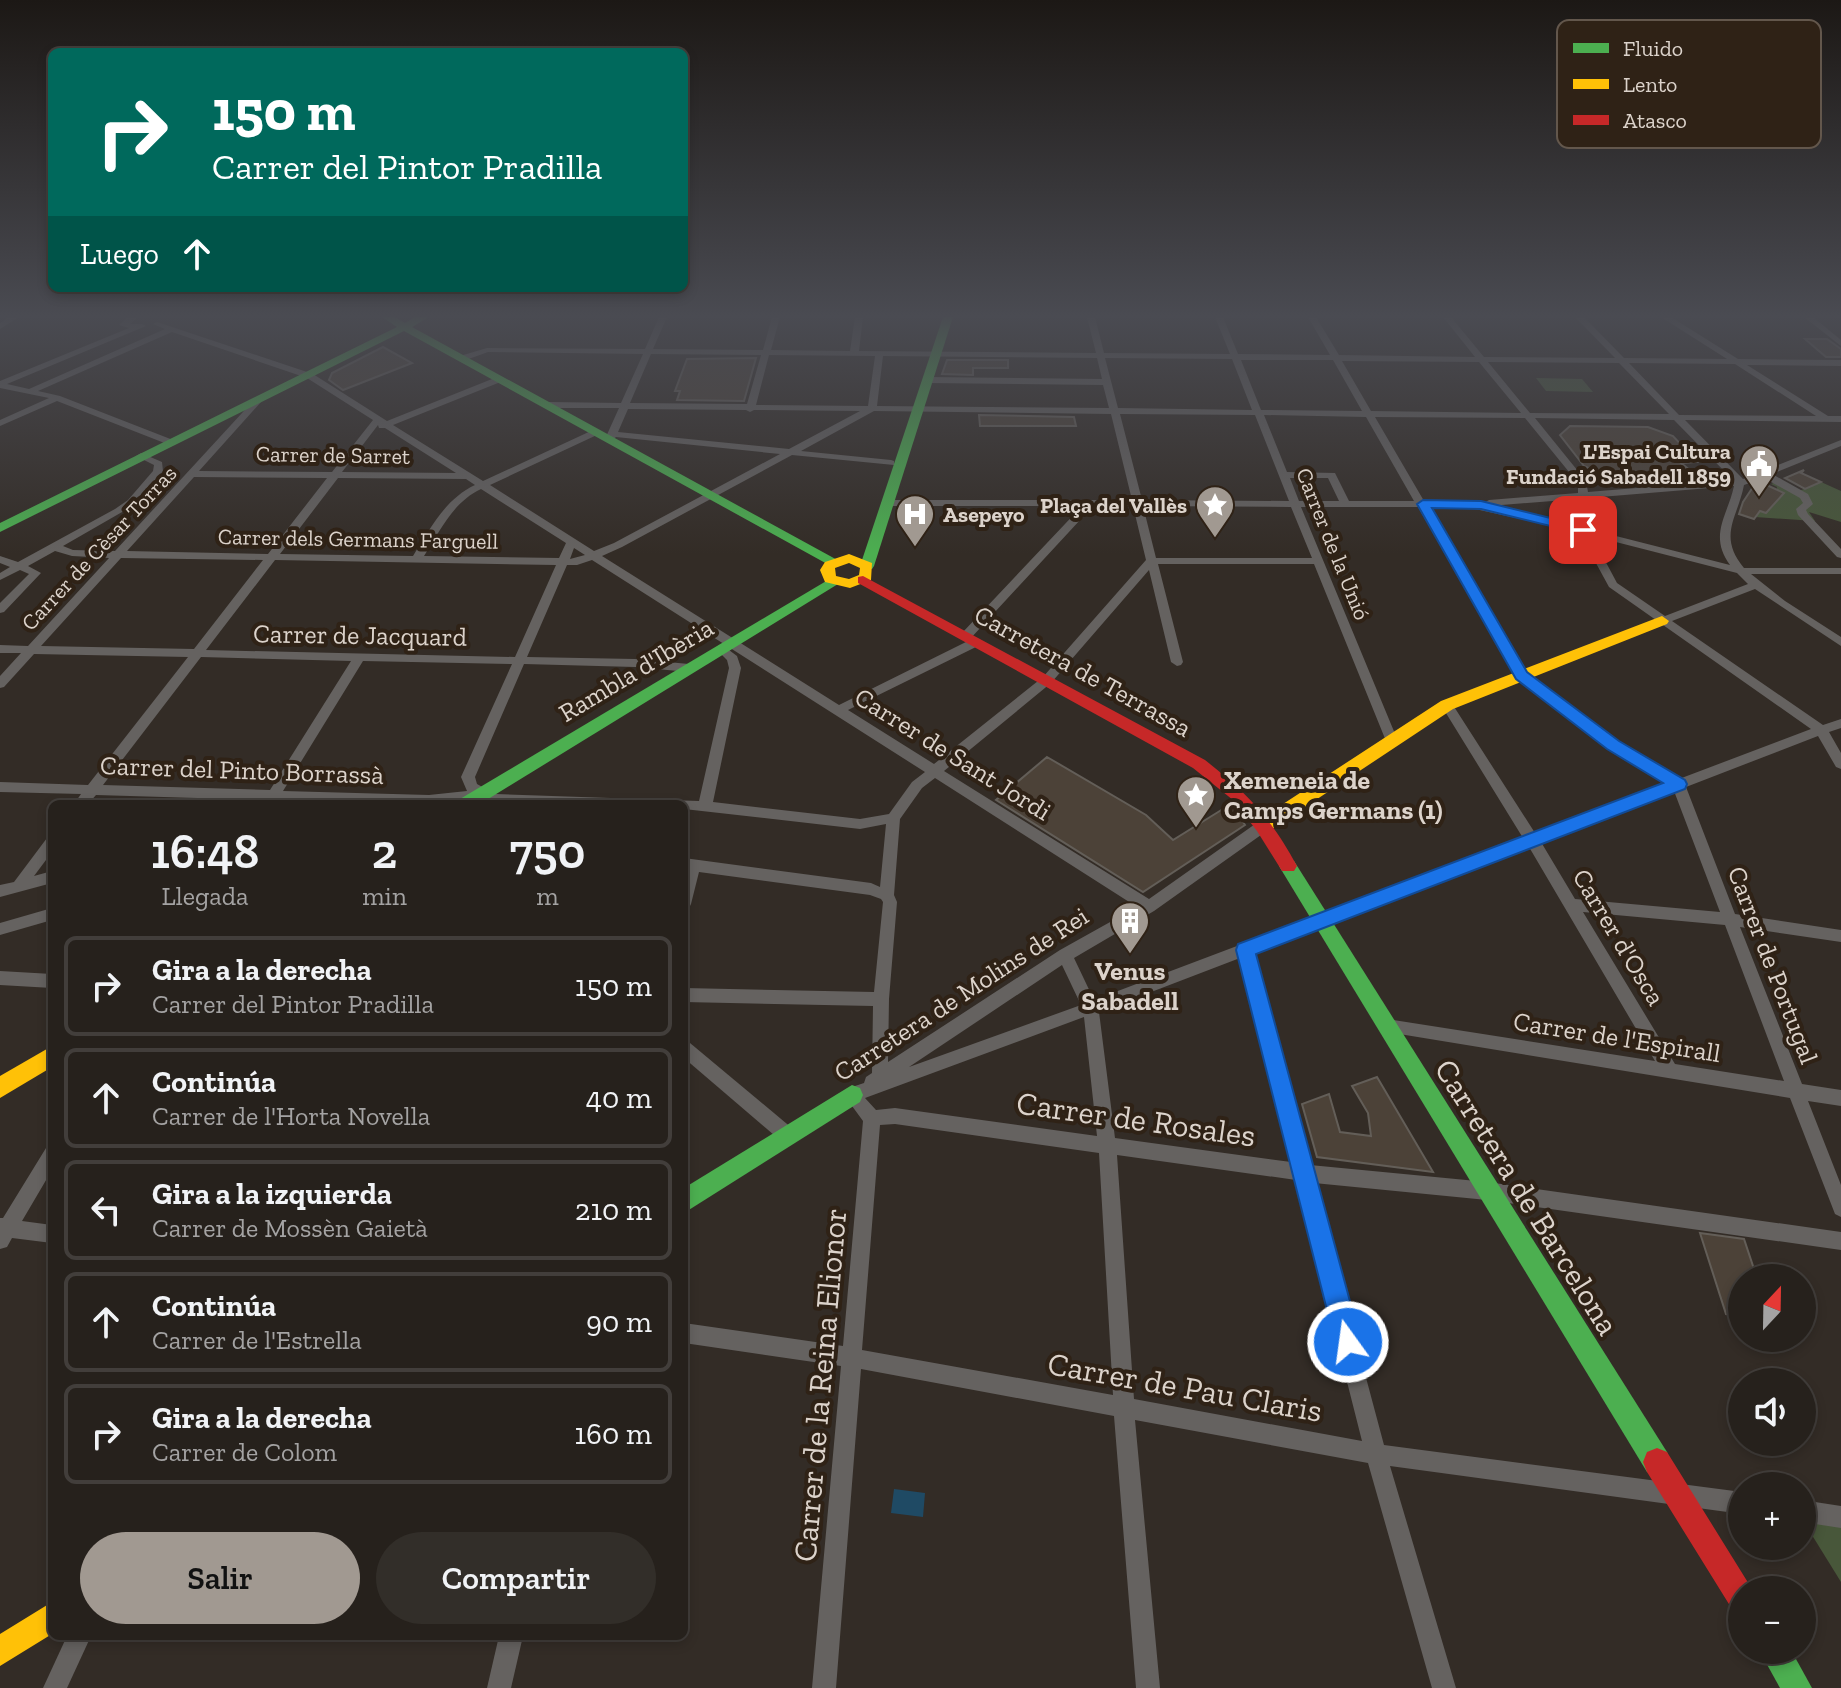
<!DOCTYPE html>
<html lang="es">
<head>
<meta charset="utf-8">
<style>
  body { margin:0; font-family:"Zilla Slab",serif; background:#322e29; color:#f1f3f6; height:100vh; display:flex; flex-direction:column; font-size:30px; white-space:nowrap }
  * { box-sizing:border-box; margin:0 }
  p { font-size:26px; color:#a4a3a3 }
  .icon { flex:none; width:44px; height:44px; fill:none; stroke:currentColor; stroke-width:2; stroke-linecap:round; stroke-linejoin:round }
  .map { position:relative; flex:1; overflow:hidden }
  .drawer { position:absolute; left:48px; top:800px; width:640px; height:840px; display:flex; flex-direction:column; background:#26211c; border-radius:12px; box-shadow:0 4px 12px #0003,0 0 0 2px #423e3b }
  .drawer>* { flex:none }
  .hud { position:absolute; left:48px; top:48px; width:640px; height:244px; border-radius:12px; box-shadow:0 4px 12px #0003,0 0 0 2px #423e3b; background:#00695c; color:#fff; overflow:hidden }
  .needle { width:52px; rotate:22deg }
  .buttons { position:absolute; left:1728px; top:1264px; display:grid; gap:16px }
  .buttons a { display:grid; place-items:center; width:88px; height:88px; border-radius:50%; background:#26211c; box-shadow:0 4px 12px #0003,0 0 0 2px #423e3b; font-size:40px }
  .pin { position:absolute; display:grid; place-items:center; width:68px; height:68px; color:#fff; margin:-34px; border-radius:16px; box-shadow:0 4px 12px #0006 }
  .me { position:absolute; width:88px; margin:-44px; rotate:346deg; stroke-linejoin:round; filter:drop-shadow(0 0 6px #0008) }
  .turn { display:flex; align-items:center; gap:28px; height:168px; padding:0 32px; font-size:36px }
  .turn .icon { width:104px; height:104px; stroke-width:2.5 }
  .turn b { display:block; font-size:56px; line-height:68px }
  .then { display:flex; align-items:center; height:76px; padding:0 32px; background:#0003; gap:16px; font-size:30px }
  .eta { display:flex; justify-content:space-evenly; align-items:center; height:136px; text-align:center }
  .eta b { font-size:48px; font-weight:600; line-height:56px }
  .primary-button { display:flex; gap:16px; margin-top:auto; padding:16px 32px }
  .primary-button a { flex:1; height:92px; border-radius:48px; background:#a19991; color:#111; font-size:32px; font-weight:600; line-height:92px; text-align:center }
  .primary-button a+a { background:#322e29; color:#f1f3f6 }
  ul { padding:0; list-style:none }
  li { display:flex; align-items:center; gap:24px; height:100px; margin:0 16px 12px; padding:0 16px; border:4px solid #423e3b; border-radius:12px }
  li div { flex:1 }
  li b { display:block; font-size:30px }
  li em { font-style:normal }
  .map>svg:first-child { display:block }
</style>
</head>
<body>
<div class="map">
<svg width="1841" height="1688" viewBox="0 0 1841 1688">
  <rect width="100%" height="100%" fill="#332c26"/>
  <g fill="#48573a">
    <polygon points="1536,378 1582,379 1593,392 1546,391"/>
    <polygon points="1778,481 1799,491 1821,482 1841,491 1841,522 1809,512 1815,521 1755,517 1760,511 1766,513 1774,505 1777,487 1771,484"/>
    <polygon points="1802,1511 1841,1517 1841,1582 1802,1519"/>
  </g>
  <polygon fill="#1f4a64" points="894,1489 925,1493 923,1517 891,1513"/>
  <g fill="#4c4238" stroke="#635e58" stroke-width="2">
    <polygon points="1805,339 1827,339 1841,349 1841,357 1826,357"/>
    <polygon points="383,347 412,363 343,390 329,380 332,373"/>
    <polygon points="756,358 744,401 677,400 680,391 675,391 687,359"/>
    <polygon points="947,360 1008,360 1008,368 973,368 973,375 942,374"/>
    <polygon points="979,415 1074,417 1076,426 980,426"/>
    <polygon points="1570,426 1648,427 1673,436 1697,462 1681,463 1691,471 1608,478 1584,466 1560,435"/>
    <polygon points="1804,470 1801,473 1821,482 1805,489 1785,478"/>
    <polygon points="1760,482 1784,493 1766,513 1760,511 1754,519 1739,514 1743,502 1755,484"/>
    <polygon points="1047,757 1146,815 1173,840 1231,804 1245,825 1143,892 996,800"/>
    <polygon points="1377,1077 1433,1172 1317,1157 1302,1104 1329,1094 1340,1132 1371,1136 1368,1113 1352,1086"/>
    <polygon points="1700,1233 1744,1239 1757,1278 1742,1278 1742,1316 1726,1314"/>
  </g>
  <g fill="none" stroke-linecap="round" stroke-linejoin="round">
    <g fill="#656260" fill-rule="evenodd">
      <polygon points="9,317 19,317 0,329 0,323"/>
      <path d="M 128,317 L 138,317 L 130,324 L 142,324 L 146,326 L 7,384 L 29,389 L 165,329 L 153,324 L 157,322 L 313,374 L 387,421 L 497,377 L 503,377 L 503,381 L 393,425 L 483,481 L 593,430 L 599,430 L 599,434 L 490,485 L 594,551 L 614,543 L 780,454 L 616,437 L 610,442 L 605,439 L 619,408 L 549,408 L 545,405 L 549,402 L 621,403 L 643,354 L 488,352 L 463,361 L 459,358 L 460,356 L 487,348 L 645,349 L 659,317 L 667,317 L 653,349 L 763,350 L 772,317 L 780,317 L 771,350 L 850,351 L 855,317 L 863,317 L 859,351 L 1096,353 L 1087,317 L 1095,317 L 1104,353 L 1230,354 L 1215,317 L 1223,317 L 1238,354 L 1330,355 L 1308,317 L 1316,317 L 1339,355 L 1475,357 L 1443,317 L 1451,317 L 1484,357 L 1615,358 L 1575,317 L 1584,317 L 1624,358 L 1727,359 L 1661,317 L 1671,317 L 1738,359 L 1841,360 L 1841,366 L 1747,365 L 1828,416 L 1841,416 L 1841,422 L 1685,420 L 1743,479 L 1841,440 L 1841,446 L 1772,474 L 1808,494 L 1813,504 L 1806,510 L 1808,514 L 1841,549 L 1841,558 L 1837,557 L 1798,515 L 1796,509 L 1803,503 L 1800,498 L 1764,478 L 1744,485 C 1738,517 1717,536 1744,568 L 1841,568 L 1841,574 L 1751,574 L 1785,601 L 1841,637 L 1841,646 L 1755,589 L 1672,621 L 1823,725 L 1841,719 L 1841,728 L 1829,732 L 1841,753 L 1841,769 L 1836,767 L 1818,736 L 1686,787 L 1735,914 L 1841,930 L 1841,942 L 1740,927 L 1802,1084 L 1841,1090 L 1841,1106 L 1808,1101 L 1841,1185 L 1841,1217 L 1835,1214 L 1790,1098 L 1381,1031 L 1379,1026 L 1381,1021 L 1387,1019 L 1655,1061 L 1529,847 L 1253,953 L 1310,1165 L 1487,1182 L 1841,1232 L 1841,1250 L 1487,1200 L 1314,1183 L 1384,1445 L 1742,1492 L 1742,1514 L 1390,1466 L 1456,1688 L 1432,1688 L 1368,1463 L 1135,1420 L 1160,1688 L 1136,1688 L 1114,1416 L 861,1369 L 836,1688 L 812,1688 L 841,1366 L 684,1343 L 684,1323 L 843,1346 L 863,1121 L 844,1095 L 846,1089 L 864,1083 L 866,1077 L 872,1073 L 873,1006 L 684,1002 L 684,988 L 874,992 L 883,902 L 881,899 L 870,895 L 699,872 L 691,904 L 689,908 L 684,910 L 684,858 L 871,883 L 880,887 L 886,824 L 860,829 L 684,809 L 684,804 L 494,804 L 481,799 L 438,804 L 277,800 L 275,804 L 261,804 L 264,800 L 96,795 L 88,804 L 74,804 L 81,794 L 0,792 L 0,782 L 88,785 L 188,657 L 34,654 L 4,687 L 0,688 L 0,676 L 21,653 L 0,653 L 0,645 L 28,646 L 109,558 L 72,556 L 55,551 L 28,566 L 41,573 L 4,612 L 0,613 L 0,603 L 29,574 L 20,570 L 0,580 L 0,573 L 10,567 L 0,563 L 0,556 L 18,562 L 115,509 L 128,500 L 153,471 L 154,465 L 136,456 L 141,453 L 162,462 L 163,471 L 136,504 L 63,546 L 73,550 L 115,551 L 254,400 L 261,402 L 199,471 L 332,472 L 373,420 L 307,378 L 172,332 L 38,391 L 60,396 L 173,440 L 173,444 L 167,444 L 57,401 L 0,426 L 0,420 L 49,398 L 0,388 L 0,381 L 129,328 L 119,325 ZM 651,354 L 761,355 L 747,404 L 630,403 ZM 769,355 L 875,356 L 868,406 L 756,405 ZM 883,356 L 1097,358 L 1102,379 L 927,377 L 923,380 L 927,383 L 1103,385 L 1109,408 L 877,406 ZM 1105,358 L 1232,359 L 1252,410 L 1118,408 ZM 1241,360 L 1333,360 L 1362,411 L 1261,410 ZM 1342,361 L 1479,362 L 1521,413 L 1371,411 ZM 1488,362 L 1619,363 L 1669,414 L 1530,413 ZM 1629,363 L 1735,364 L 1816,416 L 1679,415 ZM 628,409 L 746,410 L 750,412 L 754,410 L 860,411 L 789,449 L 618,432 ZM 874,411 L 1111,414 L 1132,500 L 886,500 L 881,503 L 886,506 L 1082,506 L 962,633 L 962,639 L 970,639 L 1093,506 L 1133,506 L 1146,560 L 1043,677 L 934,764 L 848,710 L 980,645 L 980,639 L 972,639 L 839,705 L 602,556 L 622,547 L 792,455 L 894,465 L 894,461 L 891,460 L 801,451 ZM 1120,414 L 1255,415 L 1289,501 L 1142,500 ZM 1264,415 L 1366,417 L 1414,501 L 1349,501 L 1335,473 L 1287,472 ZM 1375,417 L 1525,418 L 1578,483 L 1578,493 L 1489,500 L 1484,503 L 1489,506 L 1578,499 L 1578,526 L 1466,501 L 1424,501 ZM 1535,418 L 1674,420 L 1733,480 L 1588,492 L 1586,481 ZM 378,425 L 379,428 L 385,428 L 456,473 L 342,472 ZM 194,477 L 195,477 L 327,478 L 268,554 L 127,551 ZM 338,478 L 466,479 L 475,485 C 445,499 430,529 413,556 L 280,554 ZM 1290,478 L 1328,478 L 1339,501 L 1299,501 ZM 1734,486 C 1728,515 1708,535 1730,565 L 1612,535 L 1590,534 L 1588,530 L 1588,498 ZM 481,489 L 566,543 L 559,558 L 424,556 C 440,531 453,502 481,489 ZM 1143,506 L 1291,507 L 1312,558 L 1156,558 ZM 1301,507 L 1418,507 L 1517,678 L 1608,748 L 1667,783 L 1535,833 L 1451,702 L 1443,702 L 1441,705 L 1523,838 L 1094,1000 L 1074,958 L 1154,911 L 1268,830 L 1270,826 L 1268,822 L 1258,822 L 1149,899 L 944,771 L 1051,683 L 1149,570 L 1171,662 L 1177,666 L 1181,665 L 1183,662 L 1158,564 L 1314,564 L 1386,741 L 1387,744 L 1397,744 L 1398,741 ZM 1428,507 L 1466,507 L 1579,532 L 1609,587 L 1811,729 L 1679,779 L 1618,742 L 1525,672 ZM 1594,540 L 1612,541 L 1737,573 L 1748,584 L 1665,616 L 1617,583 ZM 574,548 L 585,555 L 570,559 ZM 121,558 L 263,560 L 194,649 L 41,646 ZM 275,560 L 556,565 L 515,657 L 206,650 ZM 592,560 L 925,772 L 912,782 L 889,814 L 860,819 L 713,802 L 741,668 L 737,656 L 721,644 L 715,648 L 727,660 L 729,668 L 699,801 L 495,794 L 477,784 L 475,777 L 524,664 L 635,667 L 689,672 L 695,668 L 689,664 L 635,659 L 527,657 L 567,565 L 577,565 ZM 201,657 L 351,661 L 270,790 L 103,785 ZM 363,661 L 512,664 L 461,777 L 467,791 L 429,795 L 283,791 ZM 935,778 L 1137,907 L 1060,950 L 888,1062 L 889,999 L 897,902 L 894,895 L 900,819 L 922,788 ZM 1674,791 L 1720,912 L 1575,899 L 1541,842 ZM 1583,912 L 1725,925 L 1784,1081 L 1675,1064 ZM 1240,958 L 1291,1162 L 1115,1138 L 1099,1012 ZM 1062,965 L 1081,1005 L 909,1067 ZM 1084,1017 L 1097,1136 L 895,1108 L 876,1110 L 865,1098 ZM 895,1124 L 1099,1153 L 1113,1395 L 862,1350 L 880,1125 ZM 1117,1155 L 1296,1180 L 1362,1441 L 1134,1399 Z"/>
      <polygon points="1804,317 1813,317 1841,340 1841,346"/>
      <polygon points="52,837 52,852 34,876 52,871 52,883 0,897 0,885 14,882 47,838"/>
      <polygon points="52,908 52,920 0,935 0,923"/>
      <polygon points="0,971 52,974 52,988 0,985"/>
      <polygon points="684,1041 690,1043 793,1129 796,1135 793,1141 787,1143 781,1141 684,1058"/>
      <polygon points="52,1146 52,1170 22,1221 52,1225 52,1243 12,1238 7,1247 0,1249 0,1218 3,1218 46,1148"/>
      <polygon points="1802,1500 1841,1506 1841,1528 1802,1522"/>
      <polygon points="67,1636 91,1636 67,1688 43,1688"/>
      <polygon points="499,1636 523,1636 511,1688 487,1688"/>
    </g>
    <g fill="#4caf50" fill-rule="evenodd">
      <polygon points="382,317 395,317 405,323 415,317 429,317 412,327 841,562 839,565 829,565 404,331 0,532 0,523 397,327"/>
      <polygon points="943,317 953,317 874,566 872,569 862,569 860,566"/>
      <polygon points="833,577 840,581 838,584 480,804 457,804 460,799"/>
      <polygon points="1288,859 1294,861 1667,1452 1671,1462 1667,1472 1657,1476 1647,1472 1282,871 1279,866 1282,861"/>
      <polygon points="852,1085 860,1088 863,1095 860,1102 684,1213 684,1188"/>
      <polygon points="1759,1650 1791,1650 1812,1688 1780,1688"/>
    </g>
    <g fill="#ffc107" fill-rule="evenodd">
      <path d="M 849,554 L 872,563 L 871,580 L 850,588 L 825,582 L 820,570 L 825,562 ZM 849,563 L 860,568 L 859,575 L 849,579 L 836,576 L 835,568 Z"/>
      <polygon points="1662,616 1669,621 1667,624 1453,709 1269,831 1263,833 1254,826 1257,821 1441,701"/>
      <polygon points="52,1046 52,1067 0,1098 0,1076"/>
      <polygon points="52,1602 52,1634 0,1666 0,1634"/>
    </g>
    <g fill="#c62828" fill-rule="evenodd">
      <path d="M 863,576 L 1205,760 C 1247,793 1271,818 1297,866 L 1294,871 L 1282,871 L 1257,831 L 1233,800 L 1193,768 L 858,583 L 858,577 Z"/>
      <polygon points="1657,1448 1667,1452 1752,1589 1742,1590 1742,1614 1732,1609 1647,1472 1643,1462 1647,1452"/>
    </g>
  </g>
  <linearGradient id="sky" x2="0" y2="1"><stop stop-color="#1c1815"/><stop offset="0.57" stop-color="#4a4b52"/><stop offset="1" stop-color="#4a4b52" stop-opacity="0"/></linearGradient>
  <rect width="1841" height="554" fill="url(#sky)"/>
  <polygon fill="#1a73e8" stroke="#114b97" stroke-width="2" points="1481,501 1587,527 1589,530 1583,534 1481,509 1432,508 1527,672 1619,741 1685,780 1687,784 1685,789 1256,954 1361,1342 1357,1351 1348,1354 1339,1351 1335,1342 1236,950 1238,944 1663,783 1607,749 1516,679 1417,504 1423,500"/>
  <defs>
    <g id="civic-pin" transform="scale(2)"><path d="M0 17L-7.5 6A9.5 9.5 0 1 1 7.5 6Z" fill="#a19991" stroke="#2f2216"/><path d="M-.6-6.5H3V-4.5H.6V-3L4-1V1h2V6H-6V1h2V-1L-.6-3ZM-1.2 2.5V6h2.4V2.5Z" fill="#fff"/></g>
    <g id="sight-pin" transform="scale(2)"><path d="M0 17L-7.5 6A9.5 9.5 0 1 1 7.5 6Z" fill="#a19991" stroke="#2f2216"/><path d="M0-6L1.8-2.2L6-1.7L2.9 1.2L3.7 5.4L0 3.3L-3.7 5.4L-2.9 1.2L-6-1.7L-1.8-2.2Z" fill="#fff"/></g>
    <g id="hospital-pin" transform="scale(2)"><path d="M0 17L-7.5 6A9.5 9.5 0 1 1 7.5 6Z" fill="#a19991" stroke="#2f2216"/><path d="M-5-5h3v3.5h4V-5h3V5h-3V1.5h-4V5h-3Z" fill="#fff"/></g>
    <g id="building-pin" transform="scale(2)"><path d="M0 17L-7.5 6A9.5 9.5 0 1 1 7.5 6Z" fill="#a19991" stroke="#2f2216"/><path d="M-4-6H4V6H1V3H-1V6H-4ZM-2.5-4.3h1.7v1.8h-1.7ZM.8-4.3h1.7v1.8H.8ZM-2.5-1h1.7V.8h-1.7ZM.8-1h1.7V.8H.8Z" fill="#fff"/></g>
  </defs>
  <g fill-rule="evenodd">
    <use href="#civic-pin" x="1759" y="464"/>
    <use href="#sight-pin" x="1215" y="505"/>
    <use href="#hospital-pin" x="915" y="514"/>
    <use href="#sight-pin" x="1196" y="795"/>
    <use href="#building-pin" x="1130" y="921"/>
  </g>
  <g text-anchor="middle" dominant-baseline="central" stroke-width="8" stroke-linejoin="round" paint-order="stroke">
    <g font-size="22" font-weight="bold" fill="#dcd3cb" stroke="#2f2216" text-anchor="end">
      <text x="1731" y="451">L'Espai Cultura<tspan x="1731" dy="25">Fundació Sabadell 1859</tspan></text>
      <text x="1187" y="505">Plaça del Vallès</text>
      <text x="943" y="514" text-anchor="start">Asepeyo</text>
    </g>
    <g font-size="22" fill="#dcd3cb" stroke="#2f2216">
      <text transform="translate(333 455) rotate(1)">Carrer de Sarret</text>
      <text transform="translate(358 539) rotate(1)">Carrer dels Germans Farguell</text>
      <text transform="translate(1333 544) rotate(68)">Carrer de la Unió</text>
      <text transform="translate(99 548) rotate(-47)">Carrer de Cèsar Torras</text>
    </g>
    <g font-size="26" fill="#dcd3cb" stroke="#2f2216">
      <text transform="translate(360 635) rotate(1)">Carrer de Jacquard</text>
      <text transform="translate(636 670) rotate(-31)">Rambla d'Ibèria</text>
      <text transform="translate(1083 671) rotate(29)">Carretera de Terrassa</text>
      <text transform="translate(953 754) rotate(32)">Carrer de Sant Jordi</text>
      <text transform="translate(242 770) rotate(2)">Carrer del Pinto Borrassà</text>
      <text transform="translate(1619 937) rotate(59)">Carrer d'Osca</text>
      <text transform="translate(1773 965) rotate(69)">Carrer de Portugal</text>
      <text transform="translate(961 994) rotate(-33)">Carretera de Molins de Rei</text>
      <text transform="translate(1617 1037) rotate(9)">Carrer de l'Espirall</text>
    </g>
    <g font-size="26" font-weight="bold" fill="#dcd3cb" stroke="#2f2216" text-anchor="start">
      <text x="1224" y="780">Xemeneia de<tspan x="1224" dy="30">Camps Germans (1)</tspan></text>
      <text x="1130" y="971" text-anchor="middle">Venus<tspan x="1130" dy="30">Sabadell</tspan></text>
    </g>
    <g font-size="32" fill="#dcd3cb" stroke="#2f2216">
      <text transform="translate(1136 1119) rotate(8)">Carrer de Rosales</text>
      <text transform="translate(1527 1197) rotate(58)">Carretera de Barcelona</text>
      <text transform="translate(820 1385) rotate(-85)">Carrer de la Reina Elionor</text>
      <text transform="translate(1185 1387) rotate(10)">Carrer de Pau Claris</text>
    </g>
  </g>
  <rect x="1557" y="20" width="264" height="128" rx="12" fill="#2f2216" stroke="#63574c" stroke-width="2"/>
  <rect x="1573" y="43" width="36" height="10" fill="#4caf50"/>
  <rect x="1573" y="79" width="36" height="10" fill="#ffc107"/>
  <rect x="1573" y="115" width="36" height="10" fill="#c62828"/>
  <g font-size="22" fill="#dcd3cb">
    <text x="1623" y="56">Fluido</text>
    <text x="1623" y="92">Lento</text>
    <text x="1623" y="128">Atasco</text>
  </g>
</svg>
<div class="buttons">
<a><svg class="needle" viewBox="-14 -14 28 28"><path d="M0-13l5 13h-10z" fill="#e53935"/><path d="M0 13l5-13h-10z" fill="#a4a3a3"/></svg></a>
<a><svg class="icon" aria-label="sound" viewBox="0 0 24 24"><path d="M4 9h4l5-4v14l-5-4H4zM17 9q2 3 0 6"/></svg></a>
<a>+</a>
<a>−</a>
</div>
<div class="pin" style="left:1583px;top:530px;background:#d93025"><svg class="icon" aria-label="arrive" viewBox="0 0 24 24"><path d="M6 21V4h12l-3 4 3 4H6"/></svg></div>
<svg class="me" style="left:1348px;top:1342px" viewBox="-20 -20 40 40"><circle r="17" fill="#1a73e8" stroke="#fff" stroke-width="3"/><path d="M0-11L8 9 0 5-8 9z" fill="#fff"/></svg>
<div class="hud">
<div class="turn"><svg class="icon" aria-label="right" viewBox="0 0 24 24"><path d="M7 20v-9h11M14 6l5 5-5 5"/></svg><div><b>150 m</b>Carrer del Pintor Pradilla</div></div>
<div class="then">Luego<svg class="icon" aria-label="ahead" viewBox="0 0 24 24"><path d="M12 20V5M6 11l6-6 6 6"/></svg></div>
</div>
<section class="drawer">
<div class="eta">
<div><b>16:48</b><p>Llegada</p></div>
<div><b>2</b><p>min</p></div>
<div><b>750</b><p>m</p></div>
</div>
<ul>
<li><svg class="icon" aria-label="right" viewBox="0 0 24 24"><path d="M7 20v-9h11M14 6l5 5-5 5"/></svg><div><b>Gira a la derecha</b><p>Carrer del Pintor Pradilla</p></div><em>150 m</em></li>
<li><svg class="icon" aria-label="ahead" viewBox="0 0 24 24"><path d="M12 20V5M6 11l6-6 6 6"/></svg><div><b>Continúa</b><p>Carrer de l'Horta Novella</p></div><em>40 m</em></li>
<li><svg class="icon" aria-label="left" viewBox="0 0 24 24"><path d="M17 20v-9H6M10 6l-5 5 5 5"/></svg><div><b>Gira a la izquierda</b><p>Carrer de Mossèn Gaietà</p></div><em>210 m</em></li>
<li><svg class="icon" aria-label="ahead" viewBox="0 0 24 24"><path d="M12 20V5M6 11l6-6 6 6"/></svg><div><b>Continúa</b><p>Carrer de l'Estrella</p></div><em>90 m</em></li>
<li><svg class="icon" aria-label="right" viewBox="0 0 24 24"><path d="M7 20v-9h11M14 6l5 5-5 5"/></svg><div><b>Gira a la derecha</b><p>Carrer de Colom</p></div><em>160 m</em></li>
</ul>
<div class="primary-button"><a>Salir</a><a>Compartir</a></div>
</section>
</div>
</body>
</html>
